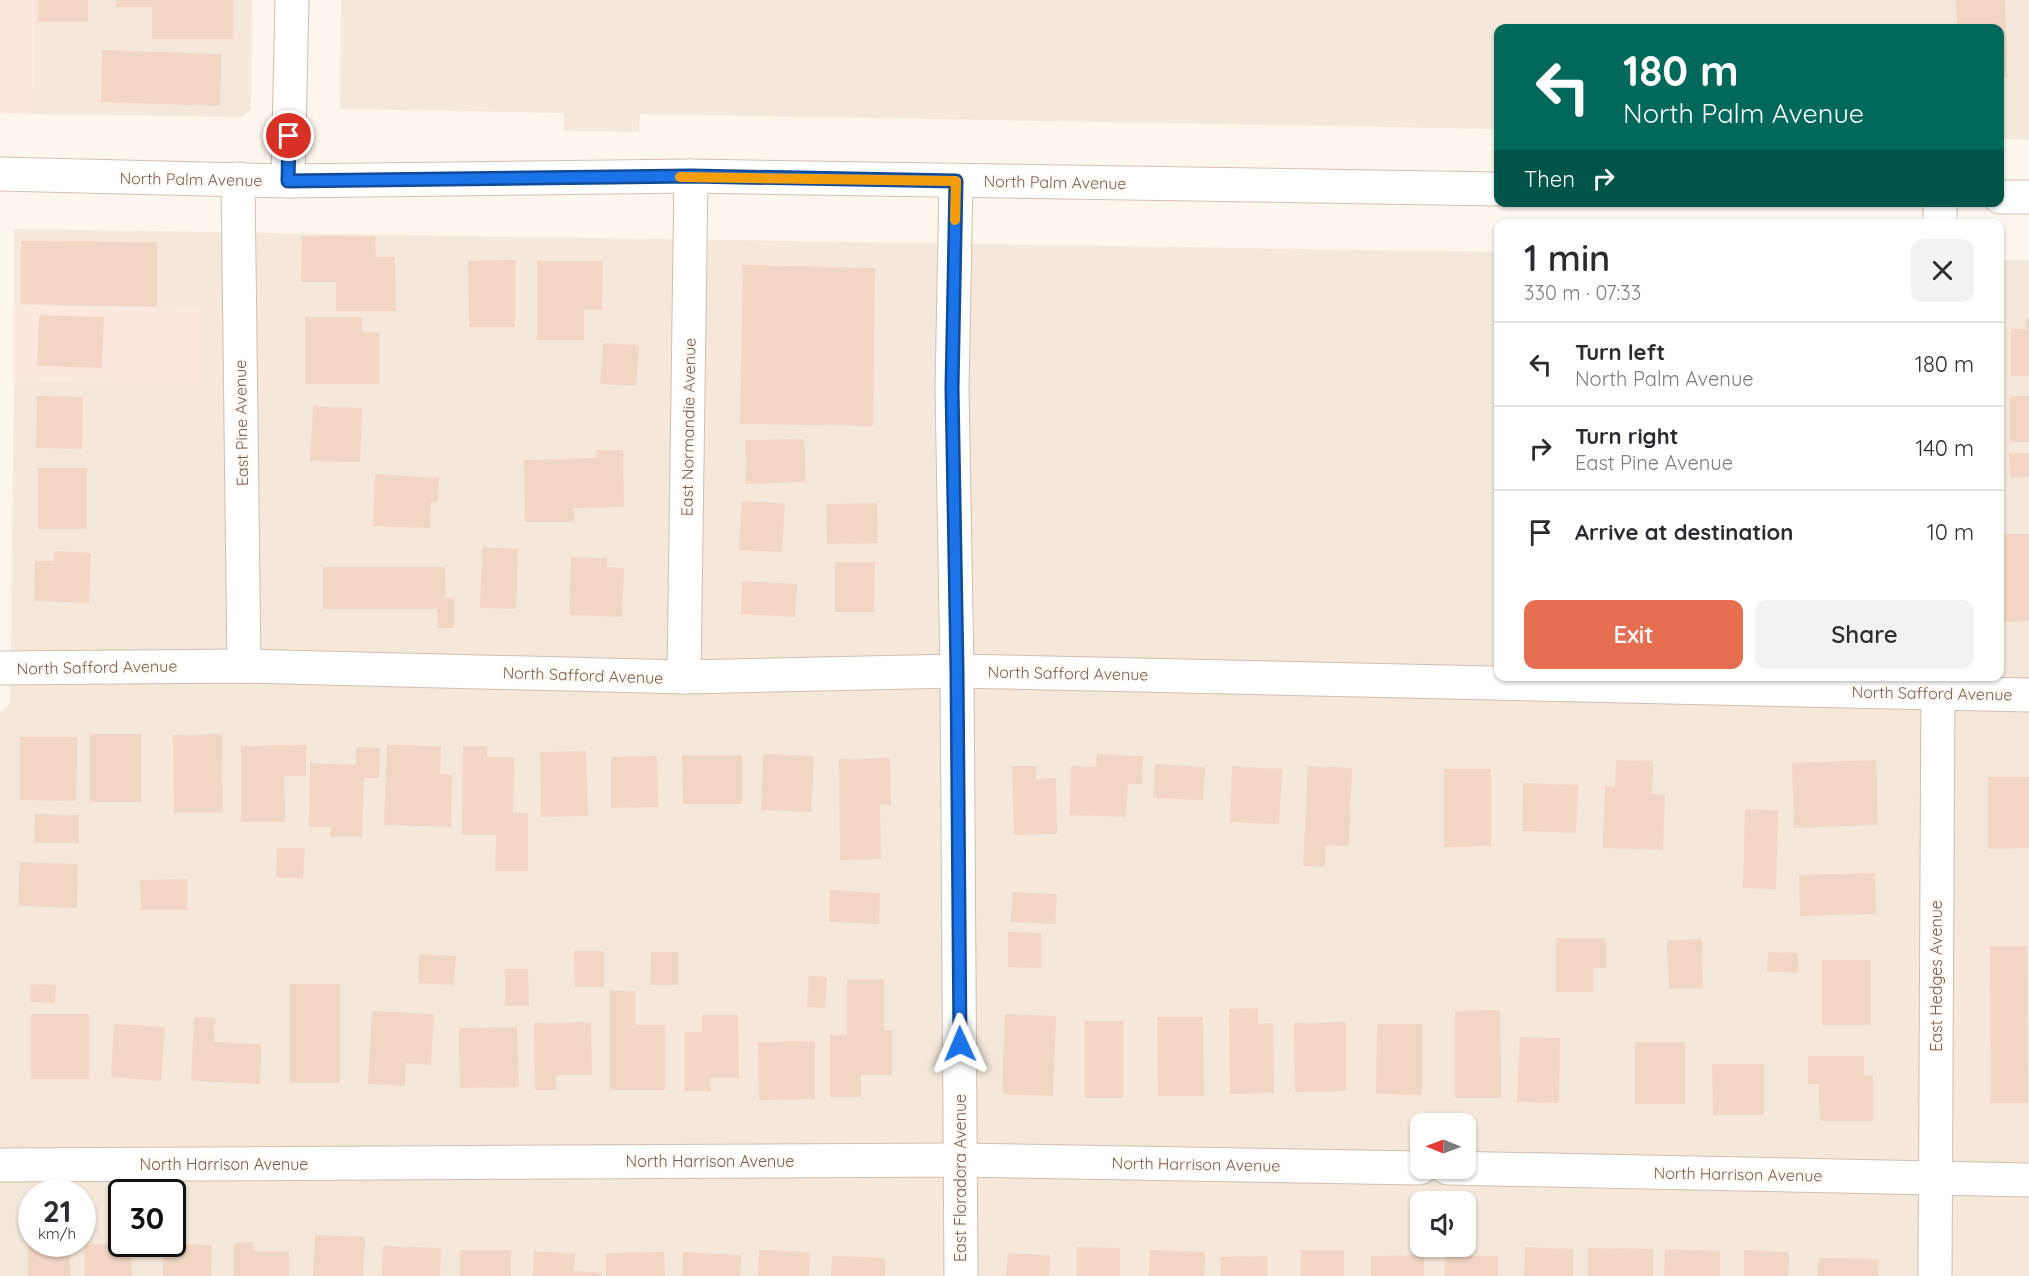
<!DOCTYPE html>
<html lang="en">
<head>
<meta charset="utf-8">
<style>
  body { margin:0; font-family:Quicksand,sans-serif; background:#f2f2f3; color:#2b2b33; height:100vh; display:flex; flex-direction:column; font-size:22px; white-space:nowrap }
  * { box-sizing:border-box; margin:0 }
  p { font-size:20px; color:#7c7c81 }
  .icon { flex:none; width:33px; height:33px; fill:none; stroke:currentColor; stroke-width:2; stroke-linecap:round; stroke-linejoin:round }
  .map { position:relative; flex:1; overflow:hidden }
  .panel { position:absolute; left:1494px; top:219px; width:510px; height:462px; display:flex; flex-direction:column; background:#fff; border-radius:12px; box-shadow:0 2px 4px #0004 }
  .panel>* { flex:none }
  .banner { position:absolute; left:1494px; top:24px; width:510px; height:183px; border-radius:12px; box-shadow:0 2px 4px #0004; background:#00695c; color:#fff; overflow:hidden }
  .needle { width:39px; rotate:271deg }
  .tools { position:absolute; left:1410px; top:1113px; display:grid; gap:12px }
  .tools a { display:grid; place-items:center; width:66px; height:66px; border-radius:12px; background:#fff; box-shadow:0 2px 4px #0004; font-size:30px }
  .speed { position:absolute; left:18px; top:1179px; display:flex; gap:12px; font-size:30px; font-weight:700; text-align:center }
  .speed>* { display:grid; place-content:center; width:78px; height:78px; border-radius:50%; background:#fff; box-shadow:0 2px 4px #0004; line-height:1 }
  .speed small { font-size:15px; font-weight:400 }
  .speed .limit { border:3px solid #111; border-radius:9px; background:#fff; color:#111 }
  .pin { position:absolute; display:grid; place-items:center; width:51px; height:51px; color:#fff; margin:-26px; border:3px solid #fff; border-radius:50%; box-shadow:0 2px 6px #0007 }
  .me { position:absolute; width:66px; margin:-33px; rotate:359deg; stroke-linejoin:round; filter:drop-shadow(0 0 4px #0008) }
  .turn { display:flex; align-items:center; gap:21px; height:126px; padding:0 30px; font-size:27px }
  .turn .icon { width:78px; height:78px; stroke-width:2.5 }
  .turn b { display:block; font-size:42px; line-height:51px }
  .then { display:flex; align-items:center; height:57px; padding:0 30px; background:#0003; gap:12px; font-size:22px }
  .round { display:grid; place-items:center; flex:none; width:63px; height:63px; border-radius:12px; background:#f2f2f3 }
  .summary { display:flex; align-items:center; justify-content:space-between; height:102px; padding:0 30px }
  h1 { font-size:36px; font-weight:600; line-height:45px }
  .action { display:flex; gap:12px; margin-top:auto; padding:12px 30px }
  .action a { flex:1; height:69px; border-radius:12px; background:#e76f51; color:#fff; font-size:24px; font-weight:600; line-height:69px; text-align:center }
  .action a+a { background:#f2f2f3; color:#2b2b33 }
  ul { padding:0; list-style:none }
  li { display:flex; align-items:center; gap:18px; height:84px; padding:0 30px; border-top:2px solid #e1e1e2 }
  li div { flex:1 }
  li b { display:block; font-size:22px }
  li em { font-style:normal }
  .map>svg:first-child { display:block }
</style>
</head>
<body>
<div class="map">
<svg width="2029" height="1276" viewBox="0 0 2029 1276">
  <rect width="100%" height="100%" fill="#fdf6ec"/>
  <g fill="#f5e8da" fill-rule="evenodd">
    <polygon points="34,0 252,0 251,110 240,117 33,114"/>
    <polygon points="341,0 2029,0 2029,140 2000,139 2000,28 1498,28 1498,129 640,114 639,132 564,131 564,113 340,109"/>
    <path d="M 14,229 L 1498,252 L 1498,676 L 2000,676 L 2000,260 L 2029,260 L 2029,1276 L 0,1276 L 0,713 L 10,703 L 14,381 L 200,384 L 200,308 L 14,306 ZM 1420,1124 L 1466,1124 L 1466,1168 L 1420,1168 ZM 32,1192 L 82,1192 L 82,1244 L 32,1244 ZM 122,1192 L 172,1192 L 172,1244 L 122,1244 ZM 1420,1202 L 1466,1202 L 1466,1246 L 1420,1246 Z"/>
  </g>
  <g fill="#fde8e0">
    <polygon points="0,0 34,0 33,114 0,113"/>
    <polygon points="14,306 200,308 200,384 14,381"/>
  </g>
  <g fill="#f3d5c3">
    <rect x="38" y="0" width="50" height="22"/>
    <polygon points="116,0 233,0 233,39 152,39 152,7 116,7"/>
    <polygon points="1956,0 2005,0 2007,77 2000,77 2000,28 1957,28"/>
    <polygon points="102,50 221,54 220,106 101,102"/>
    <polygon points="302,236 375,236 376,257 395,257 396,311 336,311 336,282 301,282"/>
    <polygon points="21,241 157,242 157,307 21,304"/>
    <polygon points="515,260 515,327 469,327 468,261"/>
    <polygon points="537,261 603,261 602,310 584,310 584,340 537,340"/>
    <polygon points="743,265 875,268 873,426 740,424"/>
    <polygon points="39,315 104,317 102,368 37,366"/>
    <polygon points="305,317 362,317 362,332 379,333 379,384 305,384"/>
    <polygon points="2026,318 2029,318 2029,376 2011,376 2011,329 2026,329"/>
    <polygon points="603,343 639,345 636,386 600,384"/>
    <polygon points="37,396 83,397 82,449 36,448"/>
    <rect x="2010" y="396" width="19" height="46"/>
    <polygon points="313,406 362,408 360,462 310,461"/>
    <polygon points="804,439 806,482 746,484 745,440"/>
    <polygon points="596,450 623,450 624,507 574,508 574,522 525,522 524,460 596,458"/>
    <polygon points="2009,453 2029,453 2029,477 2010,478"/>
    <rect x="38" y="468" width="49" height="61"/>
    <polygon points="375,474 439,478 438,502 431,502 430,528 373,526"/>
    <polygon points="742,501 785,503 782,552 739,550"/>
    <polygon points="877,503 878,543 827,544 826,504"/>
    <polygon points="2000,534 2029,534 2029,621 2000,622"/>
    <polygon points="482,547 518,549 516,609 480,608"/>
    <polygon points="55,551 91,553 89,603 34,601 35,561 54,561"/>
    <polygon points="571,557 607,558 607,567 624,568 622,617 569,615"/>
    <polygon points="835,562 875,562 874,612 835,612"/>
    <polygon points="323,567 445,567 446,598 454,598 454,628 438,628 437,609 323,609"/>
    <polygon points="742,581 797,584 795,617 741,614"/>
    <rect x="90" y="734" width="51" height="68"/>
    <polygon points="222,734 223,813 174,813 173,735"/>
    <polygon points="20,737 77,737 76,801 20,800"/>
    <polygon points="306,745 306,776 284,776 285,822 241,822 241,746"/>
    <polygon points="387,745 441,746 440,774 452,775 451,827 384,825"/>
    <polygon points="463,746 487,746 487,757 514,757 513,813 528,813 528,871 495,871 496,835 462,835"/>
    <polygon points="356,747 380,748 379,778 364,778 362,837 330,837 331,827 309,827 310,763 356,765"/>
    <polygon points="586,751 588,816 541,817 540,752"/>
    <polygon points="763,754 814,756 811,812 761,810"/>
    <polygon points="1097,754 1143,756 1142,784 1128,784 1126,817 1070,815 1071,766 1096,767"/>
    <polygon points="682,755 742,755 742,804 683,804"/>
    <polygon points="657,756 658,807 611,808 611,757"/>
    <polygon points="890,758 891,805 880,805 881,859 840,860 839,759"/>
    <polygon points="1616,760 1653,761 1652,794 1665,795 1663,850 1603,848 1605,786 1615,787"/>
    <polygon points="1876,760 1878,825 1794,828 1792,763"/>
    <polygon points="1155,764 1205,767 1203,800 1153,798"/>
    <polygon points="1012,766 1036,766 1036,779 1056,778 1057,834 1014,835"/>
    <polygon points="1232,766 1282,769 1279,824 1230,822"/>
    <polygon points="1308,766 1352,768 1349,846 1326,845 1325,867 1303,866"/>
    <polygon points="1444,769 1491,769 1491,846 1444,847"/>
    <polygon points="1988,777 2029,777 2029,848 1988,849"/>
    <polygon points="1523,783 1578,785 1576,833 1522,831"/>
    <polygon points="1745,809 1778,810 1776,889 1743,888"/>
    <polygon points="35,814 79,815 79,843 34,843"/>
    <polygon points="277,848 305,848 303,879 276,877"/>
    <polygon points="20,862 78,864 77,908 18,906"/>
    <polygon points="1875,873 1876,914 1800,916 1799,875"/>
    <polygon points="187,879 187,910 141,910 140,880"/>
    <polygon points="830,890 880,893 879,924 829,922"/>
    <polygon points="1013,892 1057,894 1055,924 1011,922"/>
    <polygon points="1008,932 1041,933 1041,968 1008,967"/>
    <polygon points="1556,938 1606,938 1606,968 1593,968 1593,992 1556,992"/>
    <polygon points="1702,939 1703,989 1669,989 1667,940"/>
    <polygon points="1990,946 2027,946 2028,1103 1991,1103"/>
    <polygon points="574,951 604,951 604,987 575,987"/>
    <polygon points="651,952 678,952 678,985 650,985"/>
    <polygon points="1768,952 1798,953 1798,973 1767,971"/>
    <polygon points="419,954 456,956 454,985 418,983"/>
    <rect x="1822" y="960" width="49" height="65"/>
    <polygon points="505,969 528,969 529,1006 505,1006"/>
    <polygon points="809,976 827,977 825,1008 807,1007"/>
    <polygon points="847,979 884,979 884,1030 892,1030 892,1075 861,1075 861,1097 830,1097 830,1035 847,1035"/>
    <polygon points="31,984 56,985 55,1003 30,1002"/>
    <rect x="290" y="984" width="50" height="99"/>
    <polygon points="610,990 635,991 635,1025 665,1025 665,1090 610,1090"/>
    <polygon points="1258,1008 1258,1024 1273,1023 1274,1093 1230,1094 1229,1009"/>
    <polygon points="1500,1010 1501,1098 1455,1098 1455,1011"/>
    <polygon points="372,1011 434,1014 431,1065 406,1063 405,1086 368,1084"/>
    <rect x="31" y="1014" width="58" height="65"/>
    <polygon points="1005,1014 1056,1016 1053,1096 1002,1094"/>
    <polygon points="702,1015 738,1015 739,1078 710,1078 711,1091 685,1091 685,1032 702,1032"/>
    <polygon points="194,1017 215,1018 214,1042 261,1044 260,1084 191,1081"/>
    <polygon points="1157,1017 1203,1017 1204,1096 1158,1096"/>
    <rect x="1085" y="1021" width="38" height="77"/>
    <polygon points="591,1022 592,1075 556,1075 556,1090 535,1090 534,1023"/>
    <polygon points="1346,1022 1346,1091 1295,1092 1294,1023"/>
    <polygon points="114,1024 165,1027 161,1081 111,1077"/>
    <polygon points="1377,1024 1422,1024 1422,1095 1376,1094"/>
    <polygon points="517,1027 519,1087 460,1088 459,1028"/>
    <polygon points="1520,1037 1560,1038 1559,1103 1517,1102"/>
    <polygon points="815,1041 815,1099 759,1100 758,1042"/>
    <rect x="1635" y="1042" width="50" height="62"/>
    <polygon points="1808,1056 1864,1056 1864,1075 1873,1075 1873,1121 1820,1121 1819,1084 1808,1084"/>
    <polygon points="1712,1064 1764,1064 1764,1115 1713,1115"/>
    <polygon points="315,1235 365,1237 363,1276 313,1276"/>
    <polygon points="28,1240 32,1240 32,1244 70,1244 70,1276 28,1276"/>
    <polygon points="254,1242 254,1251 289,1251 289,1276 234,1276 234,1243"/>
    <polygon points="131,1244 132,1276 85,1276 85,1245"/>
    <polygon points="164,1244 212,1245 211,1276 163,1276"/>
    <polygon points="383,1246 441,1248 440,1276 382,1276"/>
    <polygon points="1077,1247 1120,1248 1120,1276 1077,1276"/>
    <polygon points="1525,1247 1573,1249 1573,1276 1524,1276"/>
    <polygon points="1588,1248 1653,1249 1653,1276 1588,1276"/>
    <polygon points="1665,1249 1720,1251 1720,1276 1664,1276"/>
    <rect x="460" y="1250" width="51" height="26"/>
    <polygon points="759,1250 810,1252 809,1276 758,1276"/>
    <polygon points="1150,1250 1205,1252 1204,1276 1149,1276"/>
    <rect x="1301" y="1250" width="43" height="26"/>
    <polygon points="1744,1250 1789,1252 1788,1276 1744,1276"/>
    <polygon points="534,1251 575,1254 574,1271 602,1273 602,1276 533,1276"/>
    <polygon points="664,1252 665,1276 606,1276 606,1253"/>
    <polygon points="683,1252 741,1255 740,1276 682,1276"/>
    <polygon points="1008,1253 1050,1255 1049,1276 1006,1276"/>
    <polygon points="1424,1255 1424,1276 1371,1276 1371,1256"/>
    <polygon points="832,1256 886,1258 885,1276 831,1276"/>
    <polygon points="1267,1256 1267,1276 1221,1276 1220,1257"/>
    <rect x="1445" y="1256" width="53" height="20"/>
    <polygon points="1818,1258 1879,1259 1878,1276 1818,1276"/>
  </g>
  <g fill="none" stroke-linecap="round" stroke-linejoin="round">
    <g stroke="#d1beb0" stroke-width="35">
      <g id="street">
        <polyline points="238,179 244,666"/>
        <polyline points="288,181 292,0"/>
        <polyline points="956,181 952,388 957,671 961,1276"/>
        <polyline points="1940,224 1940,202"/>
        <polyline points="0,668 244,666 684,677 957,671 2029,695"/>
        <polyline points="684,677 691,176"/>
        <polyline points="0,1165 961,1160 1420,1168"/>
        <polyline points="1447,1168 2029,1180"/>
        <polyline points="1935,1276 1938,676"/>
      </g>
    </g>
    <g stroke="#d6c0b0" stroke-width="35">
      <g id="secondary">
        <polyline points="0,174 288,181 691,176 1498,189"/>
        <polyline points="2000,197 2029,197"/>
      </g>
    </g>
    <use href="#street" stroke="#fff" stroke-width="33"/>
    <use href="#secondary" stroke="#fff" stroke-width="33"/>
  </g>
  <g fill="none" stroke-linecap="round" stroke-linejoin="round">
    <g stroke="#114b97" stroke-width="15">
      <polyline id="route" points="289,136 288,181 691,176 956,181 952,388 957,671 960,1044"/>
    </g>
    <use href="#route" stroke="#1a73e8" stroke-width="10"/>
    <polyline stroke="#f59e0b" stroke-width="10" points="680,177 956,181 955,220"/>
  </g>
  <g text-anchor="middle" dominant-baseline="central" stroke-width="4.5" stroke-linejoin="round" paint-order="stroke">
    <g font-size="16" fill="#7a5c4d" stroke="#fffaf3">
      <text transform="translate(191 179) rotate(1)">North Palm Avenue</text>
      <text transform="translate(1055 182) rotate(1)">North Palm Avenue</text>
      <text transform="translate(241 423) rotate(-91)">East Pine Avenue</text>
      <text transform="translate(688 427) rotate(-89)">East Normandie Avenue</text>
      <text transform="translate(97 667) rotate(-1)">North Safford Avenue</text>
      <text transform="translate(1068 673) rotate(1)">North Safford Avenue</text>
      <text transform="translate(583 675) rotate(2)">North Safford Avenue</text>
      <text transform="translate(1932 693) rotate(1)">North Safford Avenue</text>
      <text transform="translate(1936 976) rotate(-90)">East Hedges Avenue</text>
      <text x="710" y="1161">North Harrison Avenue</text>
      <text x="224" y="1164">North Harrison Avenue</text>
      <text transform="translate(1196 1164) rotate(1)">North Harrison Avenue</text>
      <text transform="translate(1738 1174) rotate(1)">North Harrison Avenue</text>
      <text transform="translate(960 1178) rotate(-90)">East Floradora Avenue</text>
    </g>
  </g>
</svg>
<div class="tools">
<a><svg class="needle" viewBox="-14 -14 28 28"><path d="M0-13l5 13h-10z" fill="#e53935"/><path d="M0 13l5-13h-10z" fill="#7c7c81"/></svg></a>
<a><svg class="icon" aria-label="sound" viewBox="0 0 24 24"><path d="M4 9h4l5-4v14l-5-4H4zM17 9q2 3 0 6"/></svg></a>
</div>
<div class="speed"><div>21<small>km/h</small></div><div class="limit">30</div></div>
<div class="pin" style="left:289px;top:136px;background:#d93025"><svg class="icon" aria-label="arrive" viewBox="0 0 24 24"><path d="M6 21V4h12l-3 4 3 4H6"/></svg></div>
<svg class="me" style="left:960px;top:1044px" viewBox="-20 -20 40 40"><path d="M0-17L14 15 0 8-14 15z" fill="#1a73e8" stroke="#fff" stroke-width="4"/></svg>
<div class="banner">
<div class="turn"><svg class="icon" aria-label="left" viewBox="0 0 24 24"><path d="M17 20v-9H6M10 6l-5 5 5 5"/></svg><div><b>180 m</b>North Palm Avenue</div></div>
<div class="then">Then<svg class="icon" aria-label="right" viewBox="0 0 24 24"><path d="M7 20v-9h11M14 6l5 5-5 5"/></svg></div>
</div>
<section class="panel">
<div class="summary"><div><h1>1 min</h1><p>330 m · 07:33</p></div><a class="round"><svg class="icon" aria-label="close" viewBox="0 0 24 24"><path d="M6 6l12 12M18 6L6 18"/></svg></a></div>
<ul>
<li><svg class="icon" aria-label="left" viewBox="0 0 24 24"><path d="M17 20v-9H6M10 6l-5 5 5 5"/></svg><div><b>Turn left</b><p>North Palm Avenue</p></div><em>180 m</em></li>
<li><svg class="icon" aria-label="right" viewBox="0 0 24 24"><path d="M7 20v-9h11M14 6l5 5-5 5"/></svg><div><b>Turn right</b><p>East Pine Avenue</p></div><em>140 m</em></li>
<li><svg class="icon" aria-label="arrive" viewBox="0 0 24 24"><path d="M6 21V4h12l-3 4 3 4H6"/></svg><div><b>Arrive at destination</b></div><em>10 m</em></li>
</ul>
<div class="action"><a>Exit</a><a>Share</a></div>
</section>
</div>
</body>
</html>
